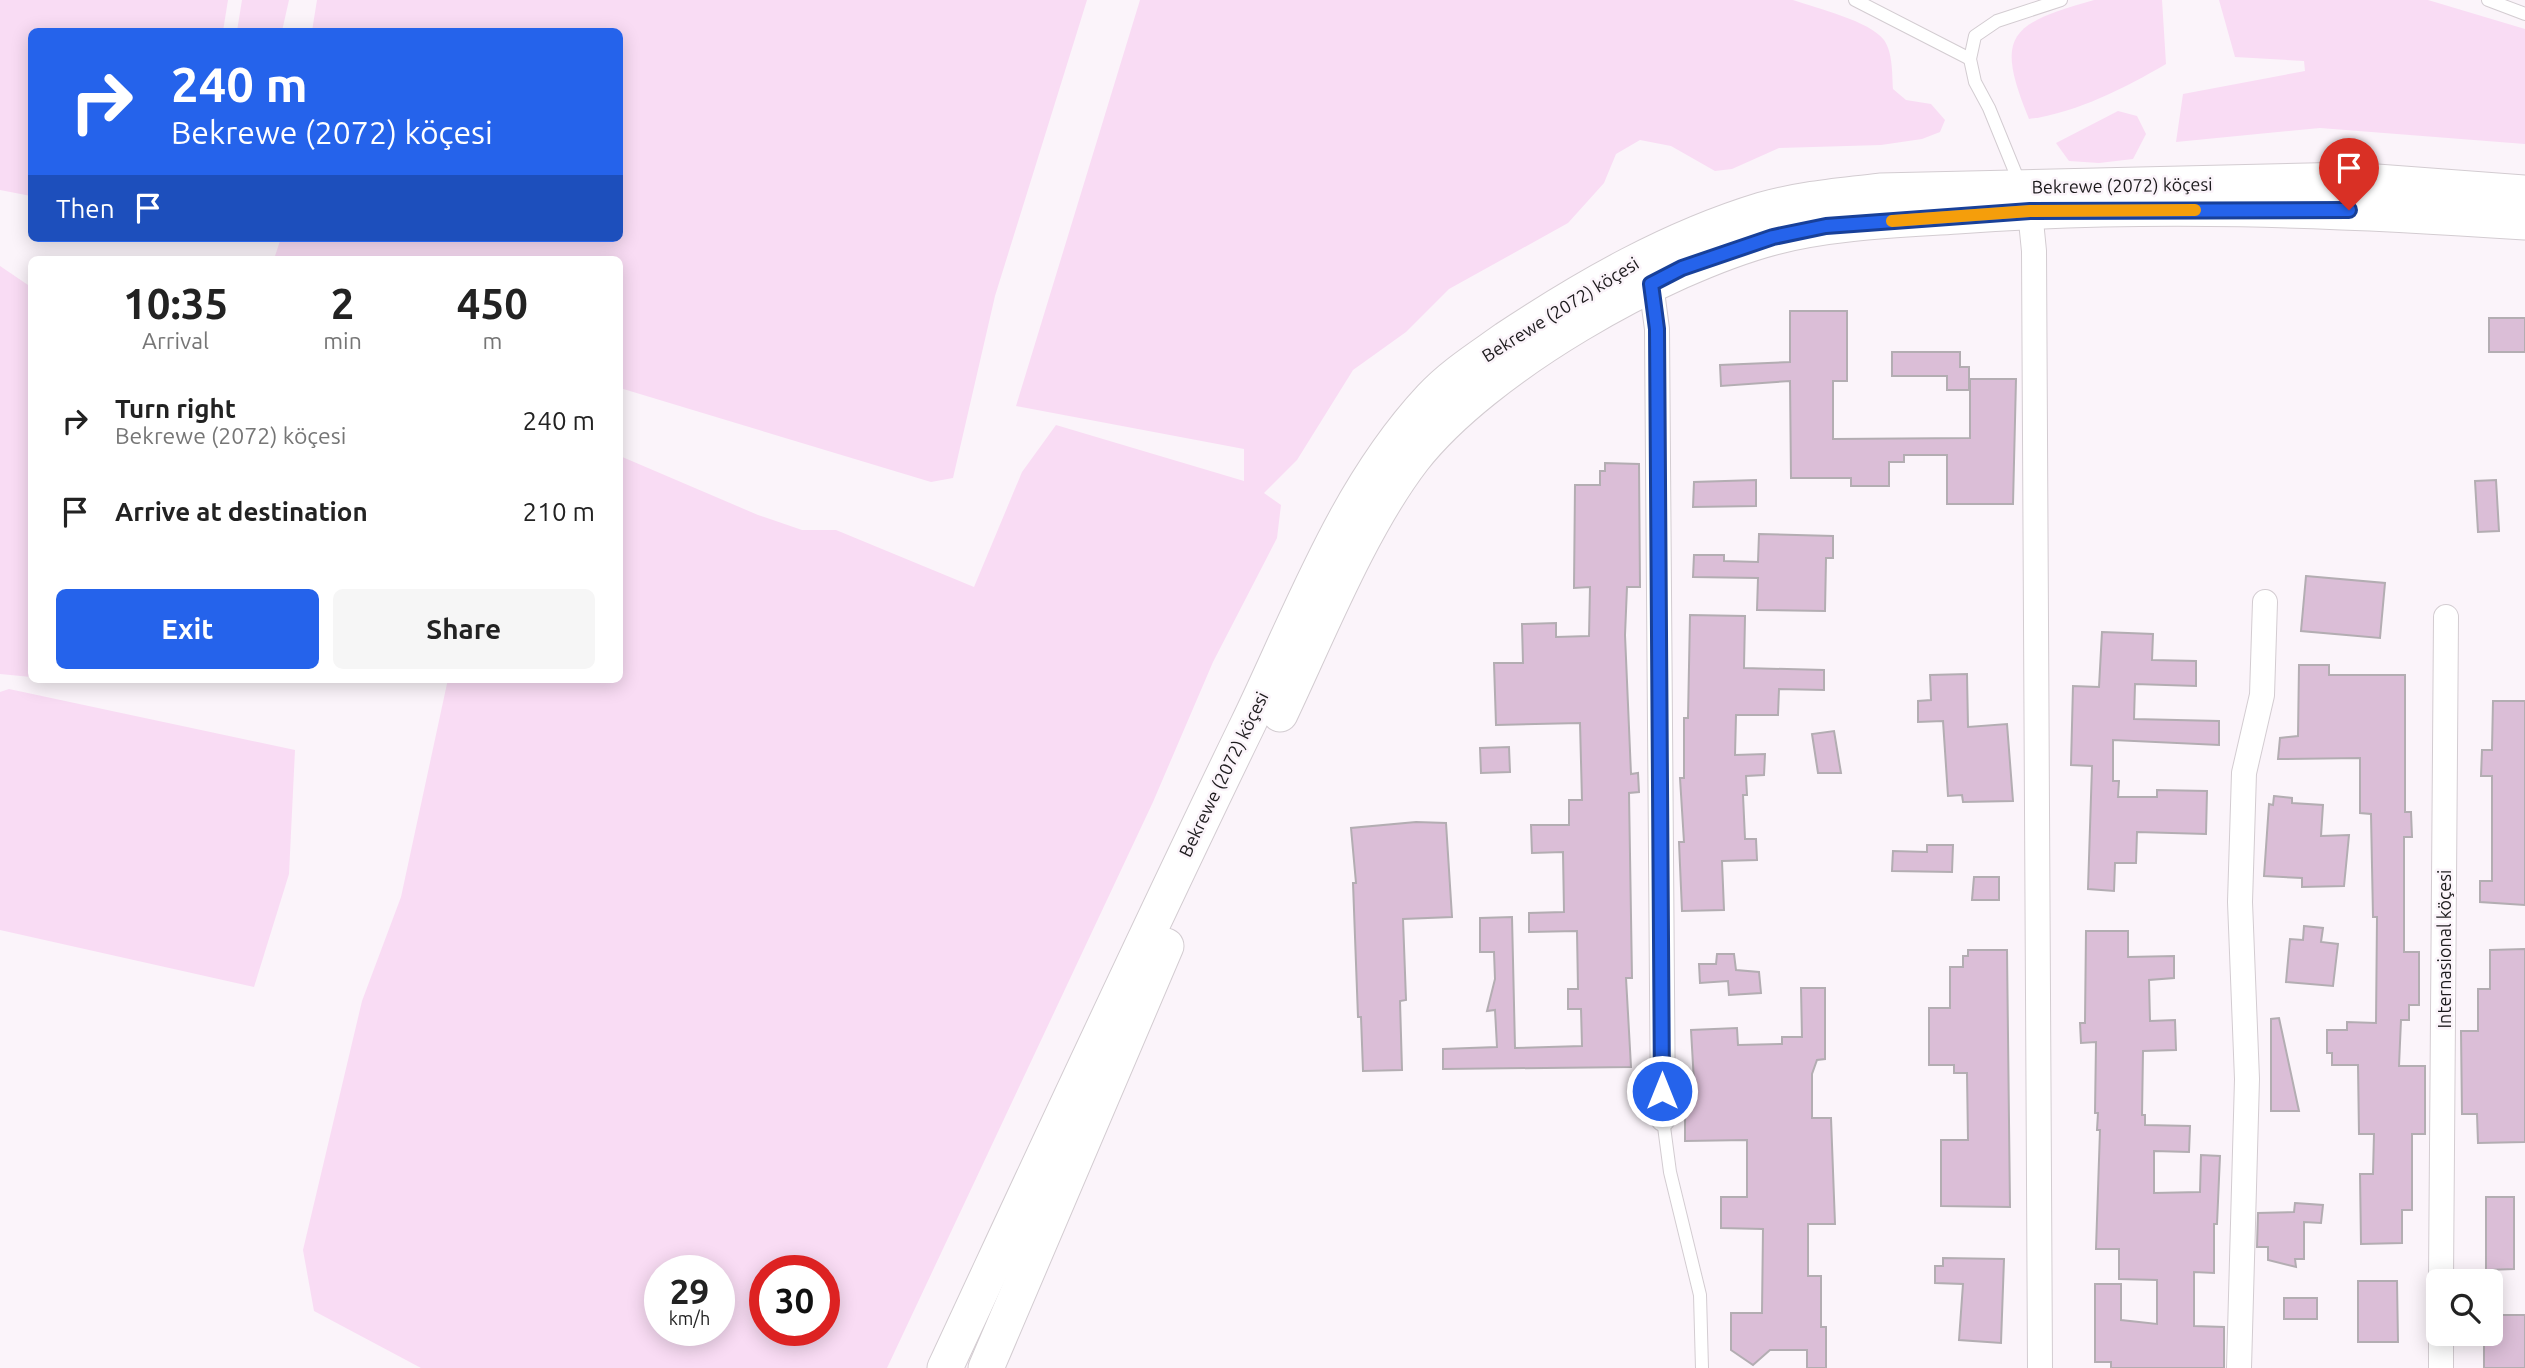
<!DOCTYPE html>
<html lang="en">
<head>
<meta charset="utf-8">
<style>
  body { margin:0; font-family:Ubuntu,sans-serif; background:#f6f6f6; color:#222; height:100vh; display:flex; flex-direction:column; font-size:26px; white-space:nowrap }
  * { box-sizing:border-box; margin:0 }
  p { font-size:23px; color:#767676 }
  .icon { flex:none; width:38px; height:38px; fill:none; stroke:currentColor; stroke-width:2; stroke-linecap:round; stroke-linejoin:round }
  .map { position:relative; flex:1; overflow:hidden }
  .drawer { position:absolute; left:28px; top:256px; width:595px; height:427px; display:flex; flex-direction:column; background:#fff; border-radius:10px; box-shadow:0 4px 18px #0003 }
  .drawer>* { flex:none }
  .top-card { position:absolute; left:28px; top:28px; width:595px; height:214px; border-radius:10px; box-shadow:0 4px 18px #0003; background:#2563eb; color:#fff; overflow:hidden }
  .controls { position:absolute; left:2426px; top:1269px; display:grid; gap:14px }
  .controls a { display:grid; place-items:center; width:77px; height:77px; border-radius:10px; background:#fff; box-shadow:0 4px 18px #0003; font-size:35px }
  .speed { position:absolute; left:644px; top:1255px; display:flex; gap:14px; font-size:35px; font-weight:700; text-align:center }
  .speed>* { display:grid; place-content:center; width:91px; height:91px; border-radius:50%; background:#fff; box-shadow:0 4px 18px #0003; line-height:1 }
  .speed small { font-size:18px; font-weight:400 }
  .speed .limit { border:10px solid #d22; background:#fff; color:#111 }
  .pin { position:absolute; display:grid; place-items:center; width:60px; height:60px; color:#fff; margin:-72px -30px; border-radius:50% 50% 50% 0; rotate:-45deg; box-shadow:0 0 7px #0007 }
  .pin .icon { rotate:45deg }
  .me { position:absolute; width:77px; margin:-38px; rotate:0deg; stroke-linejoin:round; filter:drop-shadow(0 0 5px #0008) }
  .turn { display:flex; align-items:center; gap:24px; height:147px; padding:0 28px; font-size:32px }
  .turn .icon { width:91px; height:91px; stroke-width:2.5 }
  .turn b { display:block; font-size:49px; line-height:60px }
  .then { display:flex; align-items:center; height:66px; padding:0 28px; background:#0003; gap:14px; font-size:26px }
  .eta { display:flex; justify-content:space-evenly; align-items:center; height:119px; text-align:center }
  .eta b { font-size:42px; font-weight:600; line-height:49px }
  .cta { display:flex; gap:14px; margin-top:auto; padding:14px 28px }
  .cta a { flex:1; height:80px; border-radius:10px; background:#2563eb; color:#fff; font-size:28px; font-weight:600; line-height:80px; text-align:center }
  .cta a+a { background:#f6f6f6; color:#222 }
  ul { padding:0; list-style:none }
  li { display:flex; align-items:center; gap:21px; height:91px; padding:0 28px }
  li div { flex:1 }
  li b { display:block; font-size:26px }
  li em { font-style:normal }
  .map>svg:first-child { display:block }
</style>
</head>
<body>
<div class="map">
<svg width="2525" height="1368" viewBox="0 0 2525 1368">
  <rect width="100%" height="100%" fill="#fbf4fa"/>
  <g fill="#f9dcf4" fill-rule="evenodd">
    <polygon points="0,0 228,0 223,31 32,32 31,196 0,190"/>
    <polygon points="242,0 289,0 282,31 237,31"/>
    <polygon points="317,0 1087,0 995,296 953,478 931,482 620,388 620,259 274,259 281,238 620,238 620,32 312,31"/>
    <path d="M 1140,0 L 1793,0 C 1816,8 1870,21 1884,40 C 1893,53 1892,74 1893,89 L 1906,100 L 1931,104 L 1945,120 L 1940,132 L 1922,139 L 1881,145 L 1779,148 L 1732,169 L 1715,171 L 1671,146 L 1640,140 L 1616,154 L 1604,183 L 1568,223 L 1449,289 L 1406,332 L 1353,370 L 1297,460 L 1264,493 L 1281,505 L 1277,538 L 1213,662 L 1153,802 L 887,1368 L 421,1368 L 314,1311 L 303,1250 L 362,1001 L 401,897 L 448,679 L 620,679 L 620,456 L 758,515 L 802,530 L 836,530 L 974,587 L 1022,472 L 1056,425 L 1244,481 L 1244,449 L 1016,406 ZM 660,1270 L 719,1270 L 719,1330 L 660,1330 ZM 765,1270 L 824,1270 L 824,1330 L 765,1330 Z"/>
    <path d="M 2094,0 L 2162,0 L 2166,64 C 2125,88 2076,113 2029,119 C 1994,34 2010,24 2094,0 Z"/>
    <polygon points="2219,0 2428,0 2525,29 2525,144 2320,128 2176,142 2183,94 2305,71 2304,61 2235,57"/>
    <polygon points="2118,111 2137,116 2146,134 2133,159 2099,163 2069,161 2056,143"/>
    <polygon points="0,266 31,287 31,677 0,674"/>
    <polygon points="9,689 295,750 289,874 254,987 0,930 0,692"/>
  </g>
  <g fill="#dbbed7" stroke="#b3adb2" stroke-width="2">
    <polygon points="1790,311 1847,311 1847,381 1833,381 1833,439 1970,438 1970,379 2016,379 2013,504 1947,504 1947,455 1904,455 1904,462 1889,462 1889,486 1851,486 1851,478 1791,478 1790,381 1721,386 1720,365 1790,362"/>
    <rect x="2489" y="318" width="36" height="34"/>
    <polygon points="1892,352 1960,352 1960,367 1969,367 1969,390 1947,390 1947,376 1892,376"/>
    <polygon points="1605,463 1639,464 1640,587 1627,587 1625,635 1631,774 1638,773 1639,792 1629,793 1632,978 1626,978 1631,1067 1443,1069 1443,1049 1497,1047 1495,1010 1487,1011 1495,979 1494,952 1480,952 1480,918 1512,917 1515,1048 1582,1046 1581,1009 1568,1009 1568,989 1578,989 1577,931 1529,932 1529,913 1564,912 1563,852 1532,853 1531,825 1569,825 1569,800 1582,800 1580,723 1496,725 1494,663 1523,663 1522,624 1556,623 1556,637 1589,636 1590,587 1574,588 1575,485 1600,485 1600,471 1605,471"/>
    <polygon points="1756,480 1756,506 1693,507 1694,482"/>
    <polygon points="2496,480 2499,531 2478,532 2475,481"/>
    <polygon points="1759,534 1833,536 1833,558 1826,558 1825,611 1757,610 1758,578 1693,577 1694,555 1724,555 1724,561 1758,562"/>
    <polygon points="2306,576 2385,583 2380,638 2301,631"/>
    <polygon points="1690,615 1745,616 1744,668 1824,670 1824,690 1779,689 1778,715 1736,715 1735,755 1765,754 1764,775 1746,776 1747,795 1743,795 1745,839 1756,839 1757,860 1722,861 1724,910 1682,911 1679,842 1684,842 1680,778 1684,778 1684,718 1688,718"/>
    <polygon points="2102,632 2153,634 2152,660 2196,661 2196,686 2135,684 2134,719 2219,721 2219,745 2113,740 2113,781 2119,781 2118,797 2157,797 2157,790 2207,791 2206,834 2137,832 2136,863 2115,863 2114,891 2088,889 2092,766 2071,765 2073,686 2099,687"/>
    <polygon points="2299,665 2329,665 2329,675 2405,675 2405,812 2411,812 2412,837 2404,837 2404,952 2419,952 2419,1005 2409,1005 2409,1020 2401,1020 2399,1066 2425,1066 2425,1134 2412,1134 2412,1210 2402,1210 2402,1243 2361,1244 2360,1174 2373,1174 2374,1134 2359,1134 2358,1065 2332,1065 2332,1053 2327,1053 2327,1030 2347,1030 2347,1022 2376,1023 2377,917 2373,917 2371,814 2360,813 2360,758 2278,759 2280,738 2298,736"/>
    <polygon points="1967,674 1968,727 2007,724 2013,801 1963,802 1962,795 1948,796 1943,721 1918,722 1918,701 1931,700 1930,675"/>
    <polygon points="2493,701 2525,701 2525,905 2480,902 2480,881 2492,881 2492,776 2481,776 2482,750 2492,750"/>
    <polygon points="1834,731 1841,773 1818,773 1812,734"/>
    <polygon points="1509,747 1510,772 1481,773 1480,748"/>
    <polygon points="2274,796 2292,798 2292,803 2323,805 2321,836 2349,835 2344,886 2302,887 2302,878 2264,876 2269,804 2273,805"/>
    <polygon points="1416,822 1446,823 1452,917 1403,919 1406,1000 1400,1001 1402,1070 1363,1071 1361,1017 1358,1017 1353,883 1356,883 1351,828"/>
    <polygon points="1927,845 1953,845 1952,872 1892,871 1893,851 1927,852"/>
    <polygon points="1974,877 1999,877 1999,900 1972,900"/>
    <polygon points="2304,926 2323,928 2321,942 2338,944 2333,986 2286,982 2290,939 2303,940"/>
    <polygon points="2086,931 2128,931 2128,957 2174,956 2174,978 2149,980 2150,1021 2175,1020 2176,1050 2143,1051 2142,1115 2145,1115 2145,1125 2190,1126 2189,1152 2154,1151 2154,1193 2200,1192 2201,1155 2220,1156 2217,1224 2214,1224 2214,1273 2194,1272 2194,1326 2224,1327 2224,1368 2111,1368 2111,1362 2095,1362 2095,1284 2121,1284 2121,1320 2157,1324 2157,1280 2119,1279 2119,1249 2096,1249 2100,1130 2097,1130 2098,1113 2095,1113 2096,1042 2081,1043 2080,1023 2085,1023"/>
    <polygon points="2525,949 2525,1142 2478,1143 2477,1114 2462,1114 2461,1031 2478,1031 2478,989 2490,989 2490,950"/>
    <polygon points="1968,950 2007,950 2010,1207 1941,1206 1941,1140 1968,1140 1967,1073 1954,1073 1954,1065 1929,1065 1929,1008 1950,1008 1950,967 1963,967 1963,956 1968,956"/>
    <polygon points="1717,954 1734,954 1736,970 1759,972 1761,993 1729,995 1728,981 1700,983 1699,964 1716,964"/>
    <polygon points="1801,988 1825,988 1825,1059 1817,1060 1812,1074 1812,1118 1831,1118 1835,1224 1808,1224 1808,1276 1821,1276 1821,1327 1826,1327 1826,1368 1807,1368 1807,1350 1770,1350 1753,1365 1731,1350 1731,1313 1762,1313 1763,1229 1721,1228 1721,1197 1747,1197 1747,1140 1685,1141 1685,1082 1694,1082 1691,1030 1737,1028 1738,1045 1782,1044 1782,1037 1802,1037"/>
    <polygon points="2279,1018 2299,1111 2271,1111 2271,1019"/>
    <polygon points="2486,1197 2514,1197 2514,1269 2486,1270"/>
    <polygon points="2295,1203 2323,1205 2321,1223 2304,1222 2304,1259 2295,1259 2296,1267 2268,1260 2268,1247 2257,1247 2258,1213 2294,1212"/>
    <polygon points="1943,1258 2004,1259 2001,1343 1959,1340 1963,1284 1935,1283 1935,1266 1943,1266"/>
    <polygon points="2358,1281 2397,1281 2398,1342 2358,1342"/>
    <rect x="2284" y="1298" width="33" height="21"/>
    <polygon points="2490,1315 2525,1315 2525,1368 2484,1368 2484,1334 2490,1334"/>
  </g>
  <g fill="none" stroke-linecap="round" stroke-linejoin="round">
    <g stroke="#d3ccd1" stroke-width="14">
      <g id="service">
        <polyline points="1855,0 1970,59"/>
        <polyline points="2488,0 2525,14"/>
        <polyline points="2020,184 1989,108 1975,82 1970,59 1975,36 1997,21 2061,0"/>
        <polyline points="1663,1119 1670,1172 1700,1295 1702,1368"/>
      </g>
    </g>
    <g stroke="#d3ccd1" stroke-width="26">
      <g id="minor">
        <polyline points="2030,211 2034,251 2040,1368"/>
        <polyline points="1651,284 1657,329 1663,1119"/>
        <polyline points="2441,1281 2446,617"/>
        <polyline points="2239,1368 2247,1079 2240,902 2244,773 2262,695 2265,602"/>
        <polyline points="2441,1368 2441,1334"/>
      </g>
    </g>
    <g stroke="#d3ccd1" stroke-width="37">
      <g id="secondary">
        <path d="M 1280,714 C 1318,634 1360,528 1413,459 C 1485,367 1661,267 1774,237 C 1833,222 1896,220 1957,216 C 2146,202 2336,209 2525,222"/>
        <path d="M 945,1368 C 1045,1153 1144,938 1248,724 C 1301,614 1346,489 1431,398 C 1452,375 1481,357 1506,339 C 1586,286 1670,238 1762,210 C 1800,199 1841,196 1880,191 L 2350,180 L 2525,193"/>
        <polyline points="986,1368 1166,946"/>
      </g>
    </g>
    <use href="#service" stroke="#fff" stroke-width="12"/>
    <use href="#minor" stroke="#fff" stroke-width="24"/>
    <use href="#secondary" stroke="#fff" stroke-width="35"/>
  </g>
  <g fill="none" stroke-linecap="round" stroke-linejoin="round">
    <g stroke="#184099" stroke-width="18">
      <polyline id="route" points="1662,1091 1657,329 1651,284 1682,268 1773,237 1826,226 2030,211 2349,210"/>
    </g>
    <use href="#route" stroke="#2563eb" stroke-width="12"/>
    <polyline stroke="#f59e0b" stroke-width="12" points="1892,221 2030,211 2195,210"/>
  </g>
  <g text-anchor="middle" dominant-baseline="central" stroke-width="5" stroke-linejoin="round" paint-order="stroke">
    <g font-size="18" fill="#1c1a1c" stroke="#fbf4fa">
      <text transform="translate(2122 185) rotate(-1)">Bekrewe (2072) köçesi</text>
      <text transform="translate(1560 309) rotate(-32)">Bekrewe (2072) köçesi</text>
      <text transform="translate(1223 774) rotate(-64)">Bekrewe (2072) köçesi</text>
      <text transform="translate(2444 949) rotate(-90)">Internasional köçesi</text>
    </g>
  </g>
</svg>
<div class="controls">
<a><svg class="icon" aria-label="search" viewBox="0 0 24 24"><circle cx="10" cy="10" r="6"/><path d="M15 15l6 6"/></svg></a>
</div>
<div class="speed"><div>29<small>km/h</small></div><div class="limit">30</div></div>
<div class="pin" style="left:2349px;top:210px;background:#d93025"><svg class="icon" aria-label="arrive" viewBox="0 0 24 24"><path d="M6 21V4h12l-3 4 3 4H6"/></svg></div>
<svg class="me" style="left:1662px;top:1091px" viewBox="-20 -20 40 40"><circle r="17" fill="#2563eb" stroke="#fff" stroke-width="3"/><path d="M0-11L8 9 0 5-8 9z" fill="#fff"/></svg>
<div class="top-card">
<div class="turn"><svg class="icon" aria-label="right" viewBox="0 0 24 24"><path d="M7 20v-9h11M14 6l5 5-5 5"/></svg><div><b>240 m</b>Bekrewe (2072) köçesi</div></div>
<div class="then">Then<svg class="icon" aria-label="arrive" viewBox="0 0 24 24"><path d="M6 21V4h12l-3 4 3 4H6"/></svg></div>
</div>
<section class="drawer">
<div class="eta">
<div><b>10:35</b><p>Arrival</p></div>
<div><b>2</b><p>min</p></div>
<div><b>450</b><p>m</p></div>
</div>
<ul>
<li><svg class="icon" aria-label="right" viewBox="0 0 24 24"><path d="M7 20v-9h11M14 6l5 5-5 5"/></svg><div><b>Turn right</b><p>Bekrewe (2072) köçesi</p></div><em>240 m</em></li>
<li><svg class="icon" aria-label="arrive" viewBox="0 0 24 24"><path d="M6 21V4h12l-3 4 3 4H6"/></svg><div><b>Arrive at destination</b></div><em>210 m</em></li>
</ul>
<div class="cta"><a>Exit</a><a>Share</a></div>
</section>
</div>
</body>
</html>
